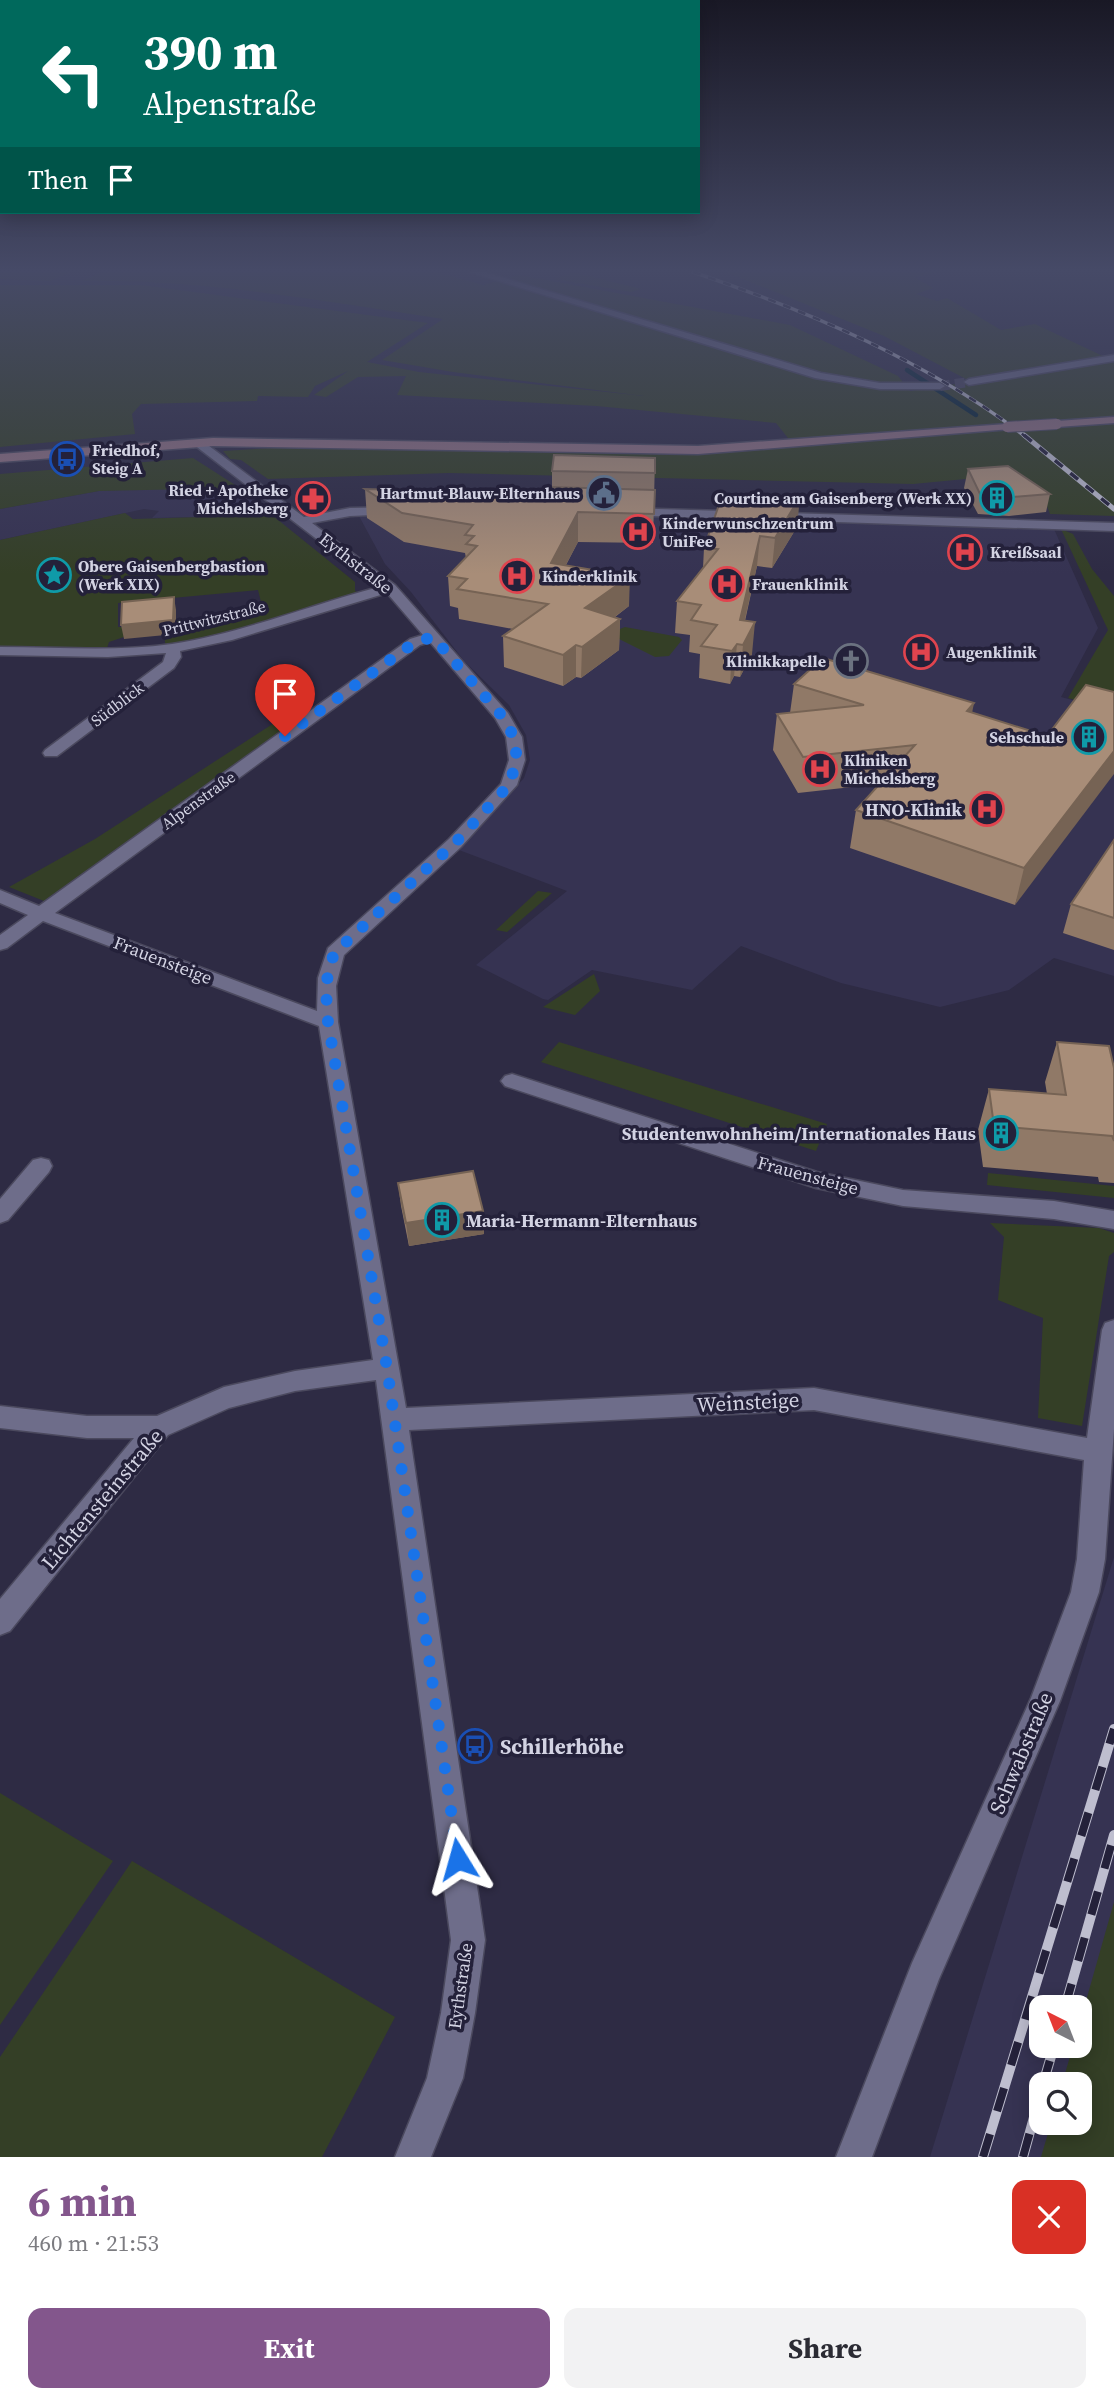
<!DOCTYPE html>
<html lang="en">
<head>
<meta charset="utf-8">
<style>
  body { margin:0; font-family:"Source Serif 4",serif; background:#f2f2f3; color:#2b2b33; height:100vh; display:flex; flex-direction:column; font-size:26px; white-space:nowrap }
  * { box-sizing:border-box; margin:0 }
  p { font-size:23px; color:#7c7c81 }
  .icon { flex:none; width:38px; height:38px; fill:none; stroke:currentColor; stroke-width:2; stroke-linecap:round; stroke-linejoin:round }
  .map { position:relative; height:2157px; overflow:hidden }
  .panel { display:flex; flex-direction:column; background:#fff; flex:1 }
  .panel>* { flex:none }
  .guide { position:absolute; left:0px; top:0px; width:700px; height:214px; box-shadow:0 4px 18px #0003; background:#00695c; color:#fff; overflow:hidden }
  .needle { width:46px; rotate:318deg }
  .buttons { position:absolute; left:1029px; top:1995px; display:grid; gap:14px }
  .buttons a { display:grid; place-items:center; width:63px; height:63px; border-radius:14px; background:#fff; box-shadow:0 4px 18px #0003; font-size:35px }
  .pin { position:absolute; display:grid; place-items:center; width:60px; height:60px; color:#fff; margin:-72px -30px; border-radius:50% 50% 50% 0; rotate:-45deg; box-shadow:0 0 7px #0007 }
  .pin .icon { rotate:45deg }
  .me { position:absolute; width:77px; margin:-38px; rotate:352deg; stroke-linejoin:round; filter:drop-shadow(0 0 5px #0008) }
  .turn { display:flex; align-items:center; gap:24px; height:147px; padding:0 28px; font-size:32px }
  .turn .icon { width:91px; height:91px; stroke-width:2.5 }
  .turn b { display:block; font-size:49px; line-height:60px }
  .then { display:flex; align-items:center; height:66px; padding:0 28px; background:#0003; gap:14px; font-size:26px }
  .round { display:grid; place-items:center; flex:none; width:74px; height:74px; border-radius:14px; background:#f2f2f3 }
  .headline { display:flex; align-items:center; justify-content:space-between; height:119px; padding:0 28px }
  h1 { font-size:42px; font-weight:700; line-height:52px; color:#83568c }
  .cta { display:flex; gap:14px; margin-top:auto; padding:14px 28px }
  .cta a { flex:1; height:80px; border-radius:14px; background:#83568c; color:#fff; font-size:28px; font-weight:700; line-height:80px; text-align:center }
  .cta a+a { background:#f2f2f3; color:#2b2b33 }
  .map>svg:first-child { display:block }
</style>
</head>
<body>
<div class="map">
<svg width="1114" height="2157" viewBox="0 0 1114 2157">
  <rect width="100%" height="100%" fill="#2e2b44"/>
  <g fill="#363352" fill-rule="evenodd">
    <polygon points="159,488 240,488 272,515 152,518 159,511 144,509 0,540 0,509 99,491"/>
    <polygon points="407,514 685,516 1054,529 1098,628 1061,697 1114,711 1114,976 1054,958 1009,990 940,1007 841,983 741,946 692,990 592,970 548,1000 543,999 476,965 567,891 459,850 524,778 530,760 526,735 509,705 464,661 411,592 385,564 359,516"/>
    <path d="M 1114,1557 L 1114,2157 L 930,2157 ZM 1041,2007 L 1080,2007 L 1080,2046 L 1041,2046 ZM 1041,2084 L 1080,2084 L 1080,2123 L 1041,2123 Z"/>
  </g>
  <g fill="#343f26">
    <polygon points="0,272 71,272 50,281 0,279"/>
    <path d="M 103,272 L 437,272 L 483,285 L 519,275 L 790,325 L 898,376 L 910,391 L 1114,360 L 1114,516 L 1050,514 L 1044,499 L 997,476 L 913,484 L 449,473 L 268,479 L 241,460 L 230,459 L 223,451 C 318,444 415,445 510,447 C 604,450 699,459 792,443 L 776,423 L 596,406 L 397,395 L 406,376 L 358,377 L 326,397 L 314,395 L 348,371 L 315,386 L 308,397 L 258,396 L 257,401 L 141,404 L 132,414 L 135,434 L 0,447 L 0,285 L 141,285 L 428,323 L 367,362 L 419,372 L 644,396 L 453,372 L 382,360 L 443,319 C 323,301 203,279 82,281 Z"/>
    <polygon points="573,272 641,289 631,292 555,279"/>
    <polygon points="726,272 939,272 914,277 933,288 916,294 937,301 947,298 1001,330 1035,324 1105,357 966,379 884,336"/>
    <polygon points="193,458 240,488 99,491 0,509 0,474"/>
    <polygon points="125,513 133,519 272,515 355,582 355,591 363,595 166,649 164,635 176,633 177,621 263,610 258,590 118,603 118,627 124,627 124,637 109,642 106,651 0,651 0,540"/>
    <polygon points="1061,529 1073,534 1092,569 1114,596 1114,711 1068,698 1108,630"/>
    <polygon points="625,627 679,637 682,640 669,656 655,657 613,636 615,631"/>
    <polygon points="309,711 44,901 9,887 95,839 285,716"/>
    <polygon points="538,891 552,893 507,932 496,930"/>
    <polygon points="594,974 600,991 575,1015 543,1007"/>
    <polygon points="559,1042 827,1124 816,1151 541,1062"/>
    <polygon points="988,1173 1114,1186 1114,1198 987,1185"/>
    <polygon points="990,1223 1099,1228 1114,1233 1114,1252 1109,1256 1082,1426 1038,1418 1043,1318 998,1300 1004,1237"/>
    <polygon points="0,1793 113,1861 0,2025"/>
    <polygon points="132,1861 395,2017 322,2157 0,2157 0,2057"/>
    <polygon points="1114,1902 1114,2157 1041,2157 1051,2123 1080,2123 1080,2084 1062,2084 1073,2046 1080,2046 1080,2022"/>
  </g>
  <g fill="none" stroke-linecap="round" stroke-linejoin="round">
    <polyline stroke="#002132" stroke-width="4.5" points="907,370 976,415"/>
    <polyline stroke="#47445c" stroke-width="10" stroke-dasharray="10 5" stroke-linecap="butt" points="940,386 969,382"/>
    <g stroke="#4b495e" stroke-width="3">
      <g id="street">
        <polygon points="470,272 484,272 821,373 880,383 940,383 945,386 940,389 880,389 815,378"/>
        <polygon points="1114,355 1114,361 969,385 964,382 969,379"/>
        <path d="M 193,440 L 201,440 L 304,517 L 350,508 L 399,507 L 401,510 L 395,514 L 350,516 L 312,523 L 395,585 L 508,713 L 522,737 L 525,760 L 517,785 L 461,847 L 344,955 L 336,986 L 338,1022 L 406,1408 L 814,1388 L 1087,1438 L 1102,1330 L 1105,1323 L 1114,1320 L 1114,1429 L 1105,1559 L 1099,1592 L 1060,1701 L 939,1979 L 872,2157 L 836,2157 L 912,1963 L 1031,1698 L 1071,1592 L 1077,1559 L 1084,1460 L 814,1410 L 409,1430 L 485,1940 L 475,2013 L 463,2078 L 431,2157 L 395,2157 L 427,2078 L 441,2013 L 451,1940 L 376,1380 L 295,1391 L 229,1408 L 168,1435 L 10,1631 L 0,1635 L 0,1599 L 134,1438 L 87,1438 L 0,1428 L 0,1406 L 87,1416 L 157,1416 L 224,1387 L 295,1371 L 373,1360 L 319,1026 L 43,921 L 7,948 L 0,950 L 0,935 L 28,915 L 0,903 L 0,890 L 39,906 L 410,639 L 423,635 L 387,593 L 232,640 L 180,651 L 181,657 L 174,668 L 57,756 L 45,756 L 43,753 L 45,750 L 163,662 L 166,653 L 108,657 L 0,655 L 0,647 C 57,647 115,652 172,644 C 243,633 310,605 379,587 L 193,444 ZM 430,642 L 495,718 L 506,737 L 509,760 L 501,784 L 449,839 L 328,948 L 318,978 L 317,1011 L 55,913 L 420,645 Z"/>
        <polygon points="626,508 1114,523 1114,531 621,515 620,512"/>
        <polygon points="512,1074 817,1172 903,1190 1054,1201 1114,1211 1114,1229 1054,1219 903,1206 816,1188 505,1086 501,1081 505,1076"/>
        <polygon points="41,1158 49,1160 52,1166 49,1172 8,1220 0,1223 0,1199 33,1160"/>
      </g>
    </g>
    <g stroke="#4b495e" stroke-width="3">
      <g id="secondary">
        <polygon points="1114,417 1114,423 1057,427 1051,424 1057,421"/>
        <polygon points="1007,424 1011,425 1011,429 698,454 213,446 0,462 0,454 213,438 698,446"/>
      </g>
    </g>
    <use href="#street" fill="#6e6d8a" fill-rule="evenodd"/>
    <use href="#secondary" fill="#8d7080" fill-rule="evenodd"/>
    <g stroke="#bebecf" stroke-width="3.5">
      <path id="rail-far2" d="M 693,272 C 810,312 927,361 1026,437"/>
    </g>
    <g stroke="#bebecf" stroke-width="5">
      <polyline id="rail-far1" points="1024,435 1114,509"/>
    </g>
    <g stroke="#bebecf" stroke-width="10">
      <g id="rail">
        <polyline points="1065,2007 1114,1835"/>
        <polyline points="1043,2084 1054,2046"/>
        <polyline points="983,2157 1114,1729"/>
        <polyline points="1023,2157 1041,2092"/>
      </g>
    </g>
    <use href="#rail-far2" stroke="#24213a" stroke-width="2.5" stroke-dasharray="8" stroke-linecap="butt"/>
    <use href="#rail-far1" stroke="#24213a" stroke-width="3.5" stroke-dasharray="10" stroke-linecap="butt"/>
    <use href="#rail" stroke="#24213a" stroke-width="8" stroke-dasharray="24" stroke-linecap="butt"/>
    <g stroke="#4b495e" stroke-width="12" stroke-linecap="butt">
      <polyline id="secondary-bridge" points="1007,427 1057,424"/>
    </g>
    <use href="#secondary-bridge" stroke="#8d7080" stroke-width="10"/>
  </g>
  <g fill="#907967">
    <polygon points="655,458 653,543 578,542 566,565 629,606 615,617 620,619 619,650 581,678 576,677 563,686 504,667 503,636 513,629 459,619 458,608 450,606 448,576 466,558 465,553 404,542 367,518 365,489 549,493 552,487 552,471"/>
    <polygon points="968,469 1050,494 1046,512 1009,516 978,514 964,488"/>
    <polygon points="797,527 772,568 757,566 745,621 752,654 740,677 734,676 730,684 699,678 700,654 689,652 690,635 675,633 677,601 703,568 704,548"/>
    <polygon points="794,684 972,713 1047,736 1086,685 1015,905 850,848 856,810 879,784 798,793 773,750 777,714 790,713"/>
    <polygon points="1114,840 1114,950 1063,933 1071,904"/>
    <polygon points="1057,1042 1114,1068 1114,1183 1099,1182 1098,1177 983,1167 978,1130 989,1089 1047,1094 1045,1082"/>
    <polygon points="398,1183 483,1211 484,1234 409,1246 401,1206"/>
  </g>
  <g fill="#766354">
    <polygon points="800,497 797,527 772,568 775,538"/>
    <polygon points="578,512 578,542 551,593 551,563"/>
    <polygon points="760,536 757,566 739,645 740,620"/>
    <polygon points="630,576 629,606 585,639 585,608"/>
    <polygon points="174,597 176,610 176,634 124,639 121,625"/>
    <polygon points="620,619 619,650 581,678 582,647"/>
    <polygon points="755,622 752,654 740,677 743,645"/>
    <polygon points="737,644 734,676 730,684 732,651"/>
    <polygon points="576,645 576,677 563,686 563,655"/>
    <polygon points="974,703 967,739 967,711"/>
    <polygon points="1114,751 1114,774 1015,905 1024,868"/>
    <polygon points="483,1211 484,1234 409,1246 406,1223"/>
  </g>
  <g fill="#a88d78" stroke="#766354" stroke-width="2">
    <polygon points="554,455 655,458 655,473 552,471"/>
    <polygon points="1008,466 1050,494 1013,497 981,496 968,469"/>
    <polygon points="550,487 655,490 654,514 578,512 551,563 630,576 585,608 620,619 582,647 576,645 563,655 503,636 548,604 457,589 467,579 448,576 477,546 466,544 474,536 465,535 473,525 402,513 365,489 549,493"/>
    <polygon points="722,496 800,497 775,538 760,536 740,620 755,622 743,645 737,644 732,651 701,646 717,625 691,620 701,605 677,601 718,549 704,548"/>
    <polygon points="174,597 173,620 121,625 122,602"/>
    <polygon points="823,658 974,703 967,711 1047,736 1086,685 1114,692 1114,751 1024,868 856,810 915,745 803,757 777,714 864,705 794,684"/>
    <polygon points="1114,840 1114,918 1071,904"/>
    <polygon points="1057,1042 1109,1046 1114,1068 1114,1141 1112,1136 994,1126 989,1089 1066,1095"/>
    <polygon points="473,1171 483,1211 406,1223 398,1183"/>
  </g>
  <linearGradient id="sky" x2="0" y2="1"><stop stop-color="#191825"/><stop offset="0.47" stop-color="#464a67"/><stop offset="1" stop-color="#464a67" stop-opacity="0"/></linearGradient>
  <rect width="1114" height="574" fill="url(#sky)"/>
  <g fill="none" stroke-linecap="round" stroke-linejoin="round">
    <path stroke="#1a73e8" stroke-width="12" stroke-dasharray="0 21.6" d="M 285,736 L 415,642 L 433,637 L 502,716 L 514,737 L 517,760 L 509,785 L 455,843 L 335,952 C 324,976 326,996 328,1022 L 387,1368 L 458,1859"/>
  </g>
  <defs>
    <g id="bus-ring" transform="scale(1.75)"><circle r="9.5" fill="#24213a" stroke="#1a4fb4" stroke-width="1.5"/><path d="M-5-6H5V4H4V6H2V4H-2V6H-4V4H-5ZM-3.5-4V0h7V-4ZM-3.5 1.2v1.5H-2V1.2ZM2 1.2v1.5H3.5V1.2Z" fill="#1a4fb4"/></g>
    <g id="civic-ring" transform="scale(1.75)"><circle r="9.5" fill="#24213a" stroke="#5c6f8a" stroke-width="1.5"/><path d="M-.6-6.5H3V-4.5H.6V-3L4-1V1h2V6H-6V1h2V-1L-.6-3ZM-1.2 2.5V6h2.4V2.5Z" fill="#5c6f8a"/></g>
    <g id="building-ring" transform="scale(1.75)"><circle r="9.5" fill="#24213a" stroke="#0f9aa8" stroke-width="1.5"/><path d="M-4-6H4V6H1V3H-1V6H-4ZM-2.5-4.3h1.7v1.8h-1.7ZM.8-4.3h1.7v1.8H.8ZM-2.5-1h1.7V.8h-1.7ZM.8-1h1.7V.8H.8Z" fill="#0f9aa8"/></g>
    <g id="pharmacy-ring" transform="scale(1.75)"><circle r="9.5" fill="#24213a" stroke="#e0444e" stroke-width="1.5"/><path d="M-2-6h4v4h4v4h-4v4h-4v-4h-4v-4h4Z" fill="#e0444e"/></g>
    <g id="hospital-ring" transform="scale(1.75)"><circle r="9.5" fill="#24213a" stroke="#e0444e" stroke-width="1.5"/><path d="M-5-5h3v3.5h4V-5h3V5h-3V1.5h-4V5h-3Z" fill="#e0444e"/></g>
    <g id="sight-ring" transform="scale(1.75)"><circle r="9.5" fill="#24213a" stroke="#0f9aa8" stroke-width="1.5"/><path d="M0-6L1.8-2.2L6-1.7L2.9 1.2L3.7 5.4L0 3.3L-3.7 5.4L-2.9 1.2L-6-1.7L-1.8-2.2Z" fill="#0f9aa8"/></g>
    <g id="church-ring" transform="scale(1.75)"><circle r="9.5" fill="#24213a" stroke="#6b7280" stroke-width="1.5"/><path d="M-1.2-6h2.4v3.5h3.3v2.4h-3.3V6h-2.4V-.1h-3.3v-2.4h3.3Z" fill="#6b7280"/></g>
  </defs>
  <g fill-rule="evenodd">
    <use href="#bus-ring" x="67" y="459"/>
    <use href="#civic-ring" x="604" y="493"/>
    <use href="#building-ring" x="997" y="498"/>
    <use href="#pharmacy-ring" x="313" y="499"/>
    <use href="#hospital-ring" x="638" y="532"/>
    <use href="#hospital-ring" x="965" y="552"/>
    <use href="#sight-ring" x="54" y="575"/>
    <use href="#hospital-ring" x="517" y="576"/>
    <use href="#hospital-ring" x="727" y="584"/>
    <use href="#hospital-ring" x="921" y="652"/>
    <use href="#church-ring" x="851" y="661"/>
    <use href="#building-ring" x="1089" y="737"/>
    <use href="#hospital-ring" x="820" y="769"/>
    <use href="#hospital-ring" x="987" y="809"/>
    <use href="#building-ring" x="1001" y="1133"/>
    <use href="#building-ring" x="442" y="1220"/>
    <use href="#bus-ring" x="475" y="1746"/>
  </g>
  <g text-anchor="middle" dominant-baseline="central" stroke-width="7" stroke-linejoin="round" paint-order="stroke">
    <g font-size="16" font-weight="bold" fill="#d3d3e3" stroke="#24213a" text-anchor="start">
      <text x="92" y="450">Friedhof,<tspan x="92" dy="18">Steig A</tspan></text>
      <text x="288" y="490" text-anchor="end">Ried + Apotheke<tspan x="288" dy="18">Michelsberg</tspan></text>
      <text x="580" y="493" text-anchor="end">Hartmut-Blauw-Elternhaus</text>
      <text x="972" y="498" text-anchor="end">Courtine am Gaisenberg (Werk XX)</text>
      <text x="662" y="523">Kinderwunschzentrum<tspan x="662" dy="18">UniFee</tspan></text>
      <text x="990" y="552">Kreißsaal</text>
      <text x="78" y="566">Obere Gaisenbergbastion<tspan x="78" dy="18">(Werk XIX)</tspan></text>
      <text x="542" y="576">Kinderklinik</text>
      <text x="752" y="584">Frauenklinik</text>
      <text x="946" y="652">Augenklinik</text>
      <text x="826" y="661" text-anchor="end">Klinikkapelle</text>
      <text x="1064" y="737" text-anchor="end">Sehschule</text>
      <text x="844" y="760">Kliniken<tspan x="844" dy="18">Michelsberg</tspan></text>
    </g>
    <g font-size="16" fill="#d3d3e3" stroke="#24213a">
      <text transform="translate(214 618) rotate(-14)">Prittwitzstraße</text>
      <text transform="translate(117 704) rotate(-37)">Südblick</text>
      <text transform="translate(198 800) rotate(-36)">Alpenstraße</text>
    </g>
    <g font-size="18" fill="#d3d3e3" stroke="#24213a">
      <text transform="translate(356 563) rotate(38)">Eythstraße</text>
      <text transform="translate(163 960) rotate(21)">Frauensteige</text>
      <text transform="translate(808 1175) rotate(15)">Frauensteige</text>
      <text transform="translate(460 1986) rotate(-82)">Eythstraße</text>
    </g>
    <g font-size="18" font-weight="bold" fill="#d3d3e3" stroke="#24213a" text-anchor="end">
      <text x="962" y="809">HNO-Klinik</text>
      <text x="976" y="1133">Studentenwohnheim/Internationales Haus</text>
      <text x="466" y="1220" text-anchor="start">Maria-Hermann-Elternhaus</text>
    </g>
    <g font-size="21" fill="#d3d3e3" stroke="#24213a">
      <text transform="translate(748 1402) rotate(-3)">Weinsteige</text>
      <text transform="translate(102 1499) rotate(-50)">Lichtensteinstraße</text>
      <text transform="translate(1021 1753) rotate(-67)">Schwabstraße</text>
    </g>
    <g font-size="21" font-weight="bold" fill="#d3d3e3" stroke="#24213a" text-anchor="start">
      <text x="500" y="1746">Schillerhöhe</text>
    </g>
  </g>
</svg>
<div class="buttons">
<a><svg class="needle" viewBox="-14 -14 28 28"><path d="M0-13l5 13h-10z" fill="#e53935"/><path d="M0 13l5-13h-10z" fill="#7c7c81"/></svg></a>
<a><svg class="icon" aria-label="search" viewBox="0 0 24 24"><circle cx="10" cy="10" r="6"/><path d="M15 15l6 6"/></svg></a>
</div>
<div class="pin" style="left:285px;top:736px;background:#d93025"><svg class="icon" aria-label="arrive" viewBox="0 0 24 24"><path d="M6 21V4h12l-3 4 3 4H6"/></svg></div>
<svg class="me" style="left:458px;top:1859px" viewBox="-20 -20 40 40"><path d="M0-17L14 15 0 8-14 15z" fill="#1a73e8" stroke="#fff" stroke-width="4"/></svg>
<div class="guide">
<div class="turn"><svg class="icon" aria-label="left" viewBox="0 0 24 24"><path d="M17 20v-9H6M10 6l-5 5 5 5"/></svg><div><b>390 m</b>Alpenstraße</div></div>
<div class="then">Then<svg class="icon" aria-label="arrive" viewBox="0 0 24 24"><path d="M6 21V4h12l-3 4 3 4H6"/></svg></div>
</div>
</div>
<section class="panel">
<div class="headline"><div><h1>6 min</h1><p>460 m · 21:53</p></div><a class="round" style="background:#d93025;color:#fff"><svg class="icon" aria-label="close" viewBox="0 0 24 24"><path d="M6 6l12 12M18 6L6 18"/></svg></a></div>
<div class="cta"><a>Exit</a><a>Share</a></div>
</section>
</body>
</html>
